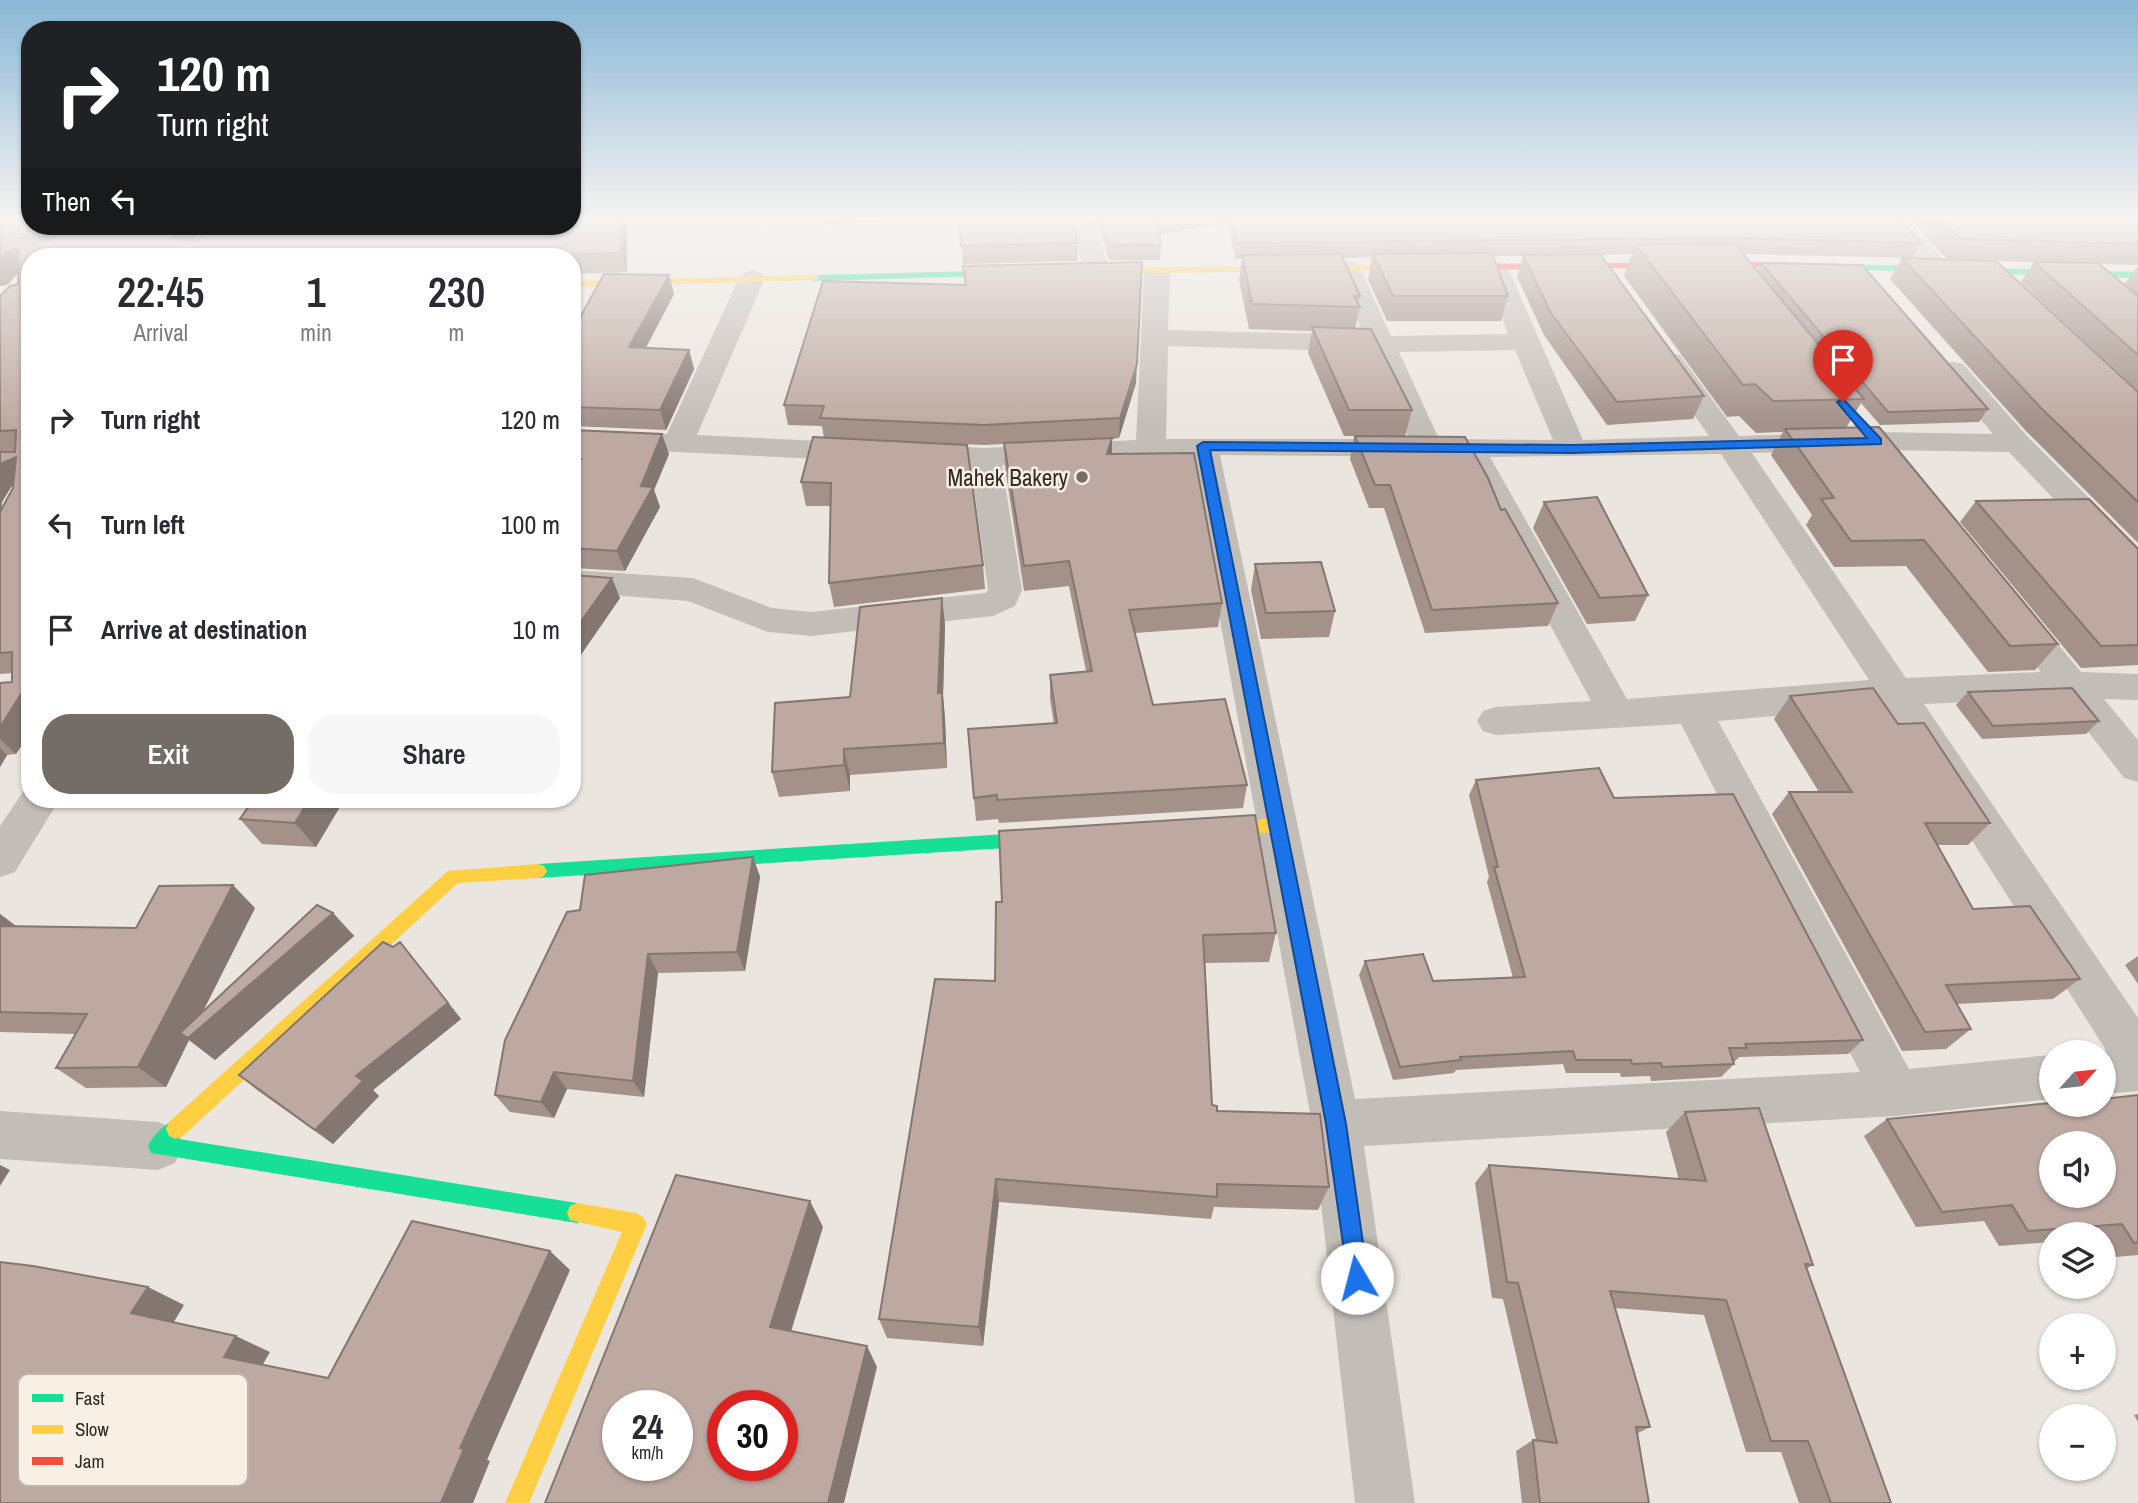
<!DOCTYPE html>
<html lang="en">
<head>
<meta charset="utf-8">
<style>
  body { margin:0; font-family:"Archivo Narrow",sans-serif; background:#f7f7f7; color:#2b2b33; height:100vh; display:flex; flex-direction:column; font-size:26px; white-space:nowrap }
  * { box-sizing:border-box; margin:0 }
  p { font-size:23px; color:#7c7c81 }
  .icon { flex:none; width:38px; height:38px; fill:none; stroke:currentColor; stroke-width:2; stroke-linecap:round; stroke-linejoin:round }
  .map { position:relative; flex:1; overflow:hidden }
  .side { position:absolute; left:21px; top:248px; width:560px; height:560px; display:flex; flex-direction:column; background:#fff; border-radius:28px; box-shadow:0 2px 5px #0004 }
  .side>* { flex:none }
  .hud { position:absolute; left:21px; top:21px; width:560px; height:214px; border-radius:28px; box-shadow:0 2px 5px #0004; background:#202124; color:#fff; overflow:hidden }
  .needle { width:46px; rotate:63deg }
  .tools { position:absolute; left:2039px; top:1040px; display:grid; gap:14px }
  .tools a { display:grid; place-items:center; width:77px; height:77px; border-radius:50%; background:#fff; box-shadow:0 2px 5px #0004; font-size:35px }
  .speed { position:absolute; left:602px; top:1390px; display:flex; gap:14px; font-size:35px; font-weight:700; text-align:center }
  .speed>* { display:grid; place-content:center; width:91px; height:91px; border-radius:50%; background:#fff; box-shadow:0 2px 5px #0004; line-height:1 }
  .speed small { font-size:18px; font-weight:400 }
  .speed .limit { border:10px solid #d22; background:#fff; color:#111 }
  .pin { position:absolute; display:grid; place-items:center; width:60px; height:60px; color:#fff; margin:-72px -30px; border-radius:50% 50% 50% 0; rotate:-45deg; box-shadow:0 0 7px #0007 }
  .pin .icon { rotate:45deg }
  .me { position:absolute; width:77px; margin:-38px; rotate:352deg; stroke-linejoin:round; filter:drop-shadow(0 0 5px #0008) }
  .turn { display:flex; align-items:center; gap:24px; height:147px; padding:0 21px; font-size:32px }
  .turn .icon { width:91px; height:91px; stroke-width:2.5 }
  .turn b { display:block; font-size:49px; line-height:60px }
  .then { display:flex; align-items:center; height:66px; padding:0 21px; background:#0003; gap:14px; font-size:26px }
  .eta { display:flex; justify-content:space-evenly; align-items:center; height:119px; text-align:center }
  .eta b { font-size:42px; font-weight:600; line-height:49px }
  .primary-button { display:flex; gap:14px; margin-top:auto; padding:14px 21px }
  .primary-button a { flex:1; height:80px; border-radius:28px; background:#746c67; color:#fff; font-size:28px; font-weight:600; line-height:80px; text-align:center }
  .primary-button a+a { background:#f7f7f7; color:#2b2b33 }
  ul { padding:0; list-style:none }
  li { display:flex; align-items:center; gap:21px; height:105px; padding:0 21px }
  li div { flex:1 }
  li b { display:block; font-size:26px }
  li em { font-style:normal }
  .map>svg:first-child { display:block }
</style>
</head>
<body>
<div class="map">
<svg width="2138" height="1503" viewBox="0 0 2138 1503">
  <rect width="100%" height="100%" fill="#ebe5df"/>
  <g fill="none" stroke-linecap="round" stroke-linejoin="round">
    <g fill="#c3bdb8" fill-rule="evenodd">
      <polygon points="1068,216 1092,216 1110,271 1106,276 1088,276 1084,271"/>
      <polygon points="1878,216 1904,216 1951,267 1955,272 1951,277 1933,277"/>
      <path d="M 1347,260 L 1356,263 L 1360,268 L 1391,336 L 1508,334 L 1484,268 L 1488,263 L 1506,263 L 1583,440 L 1709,436 L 1656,361 L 1660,355 L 1680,355 L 1739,436 L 1876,432 L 1993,434 L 1939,370 L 1943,364 L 1953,362 L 1963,364 L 2028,437 L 2138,547 L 2138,578 L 2126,575 L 2009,452 L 1876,450 L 1752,453 L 1906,678 L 2041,672 L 1997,614 L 2002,606 L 2014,602 L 2026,606 L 2081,672 L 2138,674 L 2138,700 L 2104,699 L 2138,740 L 2138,782 L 2124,778 L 2062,698 L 1924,704 L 2138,1018 L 2138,1091 L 2104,1094 L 2104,1052 L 2099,1052 L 2106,1050 L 1886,706 L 1718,721 L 1909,1069 L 2051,1055 L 2051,1099 L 1896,1116 L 1364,1146 L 1415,1503 L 1355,1503 L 1312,1124 L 1190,456 L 1002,465 L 1022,590 L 1015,606 L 993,616 L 811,636 L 768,632 L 688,601 L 572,592 L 572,570 L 693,578 L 772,608 L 811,612 L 985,593 L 988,590 L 971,466 L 907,460 L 903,454 L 907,448 L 918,445 L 985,448 L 1136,440 L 1144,272 L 1148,267 L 1166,267 L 1170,272 L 1168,330 L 1364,335 L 1334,268 L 1338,263 ZM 1168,346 L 1371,352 L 1409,439 L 1166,439 ZM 1515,350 L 1553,440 L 1439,439 L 1399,352 ZM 1721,454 L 1869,680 L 1627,699 L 1490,457 ZM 1220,455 L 1460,457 L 1591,701 L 1496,707 L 1483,711 L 1477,721 L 1483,731 L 1496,735 L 1681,724 L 1860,1072 L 1355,1099 Z"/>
      <polygon points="752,270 761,273 765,278 697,435 861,443 872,446 876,452 872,458 861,461 572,447 572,429 667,434 739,278 743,273"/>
      <polygon points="30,787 30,800 59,800 15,872 0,877 0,826 25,789"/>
      <polygon points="0,1111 158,1122 175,1129 183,1146 175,1163 158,1170 0,1159"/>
    </g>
    <g fill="#16e098" fill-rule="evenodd">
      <polygon points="1766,262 2138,272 2138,278 1762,267 1761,265"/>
      <polygon points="1016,270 1021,273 1020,275 814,281 809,278 814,275"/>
      <polygon points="1052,831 1058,833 1060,838 1058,843 1052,845 538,878 532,876 529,871 532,866 538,864"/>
      <path d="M 176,1119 L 183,1122 L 186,1129 L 179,1139 L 577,1203 L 584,1206 L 587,1213 L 584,1220 L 577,1223 L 151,1153 L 148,1146 C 153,1135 165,1124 176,1119 Z"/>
    </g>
    <g fill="#ffcf43" fill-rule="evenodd">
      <polygon points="1449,264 1454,267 1453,269 1090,274 1085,271 1090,268"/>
      <polygon points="814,275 818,276 818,280 572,287 572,281"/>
      <polygon points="1277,818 1283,820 1285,825 1283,830 1277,832 1206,836 1200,834 1198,829 1200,824 1206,822"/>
      <polygon points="538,864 544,866 547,871 544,876 538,878 458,883 183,1136 176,1139 169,1136 166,1129 169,1122 448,871"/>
      <polygon points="577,1203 636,1213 643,1217 647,1224 529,1503 505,1503 622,1232 570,1220 567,1213 570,1206"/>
    </g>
    <polygon fill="#f24e42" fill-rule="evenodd" points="1766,262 1771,265 1770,267 1449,270 1444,267 1449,264"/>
  </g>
  <g fill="#a3918a" fill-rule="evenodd">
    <path d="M 0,216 L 48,241 L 204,226 L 194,240 L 198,241 L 572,216 L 625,216 L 627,220 L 627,272 L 572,274 L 572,257 L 30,257 L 30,732 L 16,754 L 7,755 L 0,767 L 0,683 L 12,682 L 12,673 L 0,674 L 0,452 L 15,452 L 15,451 L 0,451 L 0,296 L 18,284 L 18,273 L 7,285 L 0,286 ZM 14,486 L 1,512 L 2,502 L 11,487 Z"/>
    <polygon points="822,216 890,216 890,221 823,225"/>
    <polygon points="958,216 1078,243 1078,261 963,264"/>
    <polygon points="1095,216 1897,216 1921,243 1913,258 1743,254 1757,271 1761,263 1988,409 1979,422 1880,425 1861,403 1846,428 2058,644 2035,670 1988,672 1906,566 1834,567 1806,525 1812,515 1771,455 1783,432 1756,433 1739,416 1727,417 1624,276 1632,254 1600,255 1704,396 1693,419 1607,425 1544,335 1517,277 1523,256 1493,256 1508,296 1501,321 1387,321 1368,279 1372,257 1342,258 1360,296 1358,304 1360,307 1355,329 1412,410 1405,436 1501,510 1558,603 1548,626 1425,633 1384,508 1369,508 1350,459 1354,436 1344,436 1308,353 1312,331 1249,329 1239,280 1242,259 1235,259 1228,222 1159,234 1161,244 1160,260 1109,260"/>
    <polygon points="1912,216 2138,216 2138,265 2098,264 2124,285 2138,266 2138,391 2021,282 2034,262 1996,261 2138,392 2138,543 2025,430 1890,279 1902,258 1947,259 1910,219"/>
    <polygon points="963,266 1136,383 1119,438 1112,439 1112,454 1222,603 1218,627 1135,633 1153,705 1247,785 1243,808 999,823 998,819 976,821 974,798 1054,724 1050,699 1050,675 1086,671 1069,586 1024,591 1005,467 1004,444 985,445 958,444 983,565 985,589 834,607 829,583 831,506 806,506 801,482 824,438 822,426 788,425 784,405 965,285"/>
    <polygon points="669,275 674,294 646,348 689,350 694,369 666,430 572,426 572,322 578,321"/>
    <polygon points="572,430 669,454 654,490 660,507 625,571 572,568"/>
    <polygon points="1976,501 2138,549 2138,665 2081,668 1960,522"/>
    <polygon points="1544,502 1648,595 1635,621 1587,624 1533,528"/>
    <polygon points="1255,564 1335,611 1329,637 1261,639 1251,590"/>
    <polygon points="572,575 620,598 578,659 572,658"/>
    <polygon points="945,624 943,696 945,719 947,768 850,775 850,791 779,797 772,772 850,697"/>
    <polygon points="1968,692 2099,721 2086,734 1982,739 1956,705"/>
    <polygon points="1790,696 1898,724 1990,823 1968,845 1937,845 1973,909 2080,979 2053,999 1957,1004 1971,1029 1946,1049 1902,1051 1772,814 1789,792 1819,792 1774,719"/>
    <polygon points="1476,780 1614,798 1863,1040 1848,1054 1739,1057 1734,1062 1734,1064 1721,1077 1651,1081 1650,1076 1621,1077 1620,1073 1566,1073 1563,1064 1456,1070 1454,1073 1393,1080 1359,975 1365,961 1433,981 1513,978 1487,882 1489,877 1469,795"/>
    <polygon points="253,800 344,800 316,847 262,844 240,819"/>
    <polygon points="753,857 760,877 745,971 658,973 644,1097 567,1089 554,1118 510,1112 495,1095 580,910"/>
    <polygon points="996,902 1276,933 1269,962 1205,963 1212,1105 1217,1111 1329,1187 1318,1210 1214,1207 1211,1219 999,1202 983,1346 887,1338 879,1319 995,981"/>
    <polygon points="255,908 203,1011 333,913 354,936 215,1060 189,1040 166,1087 86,1088 56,1068 76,1034 0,1032 0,914 16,926 136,928"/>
    <polygon points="2138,956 2138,984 2125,965"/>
    <polygon points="414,959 461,1019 373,1090 379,1096 333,1144 257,1090 239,1075"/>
    <polygon points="2138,1095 2138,1255 2104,1258 2104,1234 2051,1234 2051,1242 1999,1246 1984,1221 1916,1227 1864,1136 1887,1119"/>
    <polygon points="1685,1112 1813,1265 1806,1269 1891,1503 1799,1503 1781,1452 1746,1452 1704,1315 1615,1308 1650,1427 1638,1433 1649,1503 1522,1503 1516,1451 1533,1440 1536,1440 1503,1299 1492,1298 1475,1183 1489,1165 1679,1180 1666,1132"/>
    <polygon points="2138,1414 2138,1422 2134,1415"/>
  </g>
  <g fill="#847671">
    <polygon points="621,216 625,216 627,220 627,272 621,253"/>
    <polygon points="1175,216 1228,216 1228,222 1156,235 1157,220"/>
    <polygon points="32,226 61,226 34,257 21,238"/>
    <polygon points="180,226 204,226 182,257 171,238"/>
    <polygon points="16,249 29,269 19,272 7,285 0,286 0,259 5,253"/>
    <polygon points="669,275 674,294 635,367 629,347"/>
    <polygon points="572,279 578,294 572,304"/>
    <polygon points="689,350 694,369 666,430 660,410"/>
    <polygon points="1137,364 1136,383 1119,438 1120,418"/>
    <polygon points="662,434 669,454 654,490 660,507 625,571 617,551"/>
    <polygon points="1112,438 1112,462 1107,454"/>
    <polygon points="16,457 30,478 11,487 2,502 0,523 0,464"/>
    <polygon points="612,578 620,598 578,659 572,646 572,634"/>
    <polygon points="942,598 945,624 943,696 945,719 947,768 938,693"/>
    <polygon points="30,680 30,732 16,754 0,739 0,727"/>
    <polygon points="0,748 7,755 0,767"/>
    <polygon points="844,749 850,775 850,791 844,765"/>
    <polygon points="309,800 344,800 316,847 295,823"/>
    <polygon points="753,857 760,877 745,971 737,952"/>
    <polygon points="233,885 255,908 191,1035 333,913 354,936 215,1060 180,1033 189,1040 166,1087 138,1067"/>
    <polygon points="0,914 29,936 0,932"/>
    <polygon points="400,942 461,1019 373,1090 379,1096 333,1144 315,1130"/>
    <polygon points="648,954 658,973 644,1097 633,1081"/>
    <polygon points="554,1072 567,1089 554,1118 541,1102"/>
    <polygon points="0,1165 10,1170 0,1186"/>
    <polygon points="996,1179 999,1202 983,1346 979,1327"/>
    <polygon points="810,1201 823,1227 786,1348 770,1327"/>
    <polygon points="550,1251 570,1270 487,1460 490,1461 473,1503 441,1503 460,1448"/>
    <polygon points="148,1287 184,1305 169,1330 131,1313"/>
    <polygon points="236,1336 270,1352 258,1373 224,1357"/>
    <polygon points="867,1346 877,1367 844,1503 828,1503"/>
  </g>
  <g fill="#bda9a1" stroke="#847671" stroke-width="2" fill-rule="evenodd">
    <polygon points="0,216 30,216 30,226 32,226 21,238 49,241 62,226 180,226 171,238 198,241 208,226 572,226 572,216 621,216 621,253 564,255 564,257 30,257 30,680 0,727 0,683 12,682 12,652 0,653 0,512 13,488 16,457 0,464 0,452 15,452 16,430 0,431 0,296 10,286 18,284 19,252 16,249 5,253 0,259"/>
    <polygon points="958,216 1071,216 1078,243 961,246"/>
    <polygon points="1100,216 1175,216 1157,220 1161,244 1110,245"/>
    <polygon points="1231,216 1897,216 1921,243 1736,238 1237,243"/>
    <polygon points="1938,216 2138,216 2138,244 1960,239"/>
    <polygon points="1735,244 1864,399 1773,401 1755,384 1743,385 1636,245"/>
    <polygon points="1492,253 1508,296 1393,296 1373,254"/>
    <polygon points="1341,254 1360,296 1354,296 1360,307 1252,304 1242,255"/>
    <polygon points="1600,254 1704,396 1617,402 1551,313 1523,255"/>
    <polygon points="1902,258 1996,261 2138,392 2138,502 2041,408"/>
    <polygon points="1142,262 1137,364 1120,418 984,425 820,418 824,406 784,405 823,281 966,285 963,266"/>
    <polygon points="2034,262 2098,263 2138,296 2138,355"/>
    <polygon points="1761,263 1862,265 1988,409 1888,412"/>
    <polygon points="604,274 669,275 629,347 689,350 660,410 572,407 572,347 579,335 572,335 572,322 578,321"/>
    <polygon points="1312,327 1371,329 1412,410 1349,410"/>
    <polygon points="1879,427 2058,644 2010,646 1924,540 1851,541 1821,499 1834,498 1785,429"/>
    <polygon points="572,430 662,434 641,486 653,487 617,551 572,548 572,472 581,459 572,459"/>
    <polygon points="1355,436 1465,437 1488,478 1501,510 1505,509 1558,603 1432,610 1390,485 1375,485"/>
    <polygon points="813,437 967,445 983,565 829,583 831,483 801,482"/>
    <polygon points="1112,438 1107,454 1194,453 1222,603 1129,610 1153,705 1225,699 1247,785 997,800 997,795 974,798 968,729 1057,723 1050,675 1092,671 1069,561 1024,566 1004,443"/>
    <polygon points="1597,497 1648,595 1600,598 1544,502"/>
    <polygon points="2089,499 2138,549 2138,645 2101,646 1976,501"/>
    <polygon points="1321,562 1335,611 1266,613 1255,564"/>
    <polygon points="572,575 612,578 572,634"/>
    <polygon points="942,598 938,693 942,693 944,743 844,749 844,765 772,772 775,703 850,697 860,607"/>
    <polygon points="1873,688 1898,724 1924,723 1990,823 1925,823 1973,909 2030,906 2080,979 1946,985 1971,1029 1925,1032 1789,792 1852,792 1790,696"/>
    <polygon points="2072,688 2099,721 1993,726 1968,692"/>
    <polygon points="1599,768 1614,798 1733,794 1863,1040 1745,1044 1747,1048 1729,1048 1734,1064 1662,1067 1661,1063 1632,1064 1631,1060 1576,1060 1573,1051 1460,1057 1461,1060 1400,1067 1365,961 1423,954 1433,981 1525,977 1494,867 1498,867 1476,780"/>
    <polygon points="253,800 309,800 295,823 240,819"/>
    <polygon points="1255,815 1276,933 1203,935 1212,1105 1217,1106 1217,1111 1320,1114 1329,1187 1217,1184 1217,1197 996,1179 979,1327 879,1319 935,979 995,981 996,902 1002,902 999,831"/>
    <polygon points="753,857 737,952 648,954 633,1081 554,1072 541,1102 495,1095 505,1040 567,912 580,910 585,875"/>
    <polygon points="233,885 138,1067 56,1068 87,1014 0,1012 0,926 136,928 159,886"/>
    <polygon points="317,905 333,913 188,1038 180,1033"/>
    <polygon points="383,942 393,947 400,942 448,1003 356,1076 363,1081 315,1130 239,1075"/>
    <path d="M 2138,1095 L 2138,1242 L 2134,1243 L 2122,1224 L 2028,1231 L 2012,1205 L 1942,1212 L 1887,1119 L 2051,1103 L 2104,1104 L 2104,1099 ZM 2051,1143 L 2104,1143 L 2104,1195 L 2051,1195 Z"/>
    <polygon points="1759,1108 1813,1265 1805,1264 1891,1503 1831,1503 1808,1441 1771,1441 1726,1300 1610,1291 1650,1427 1636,1427 1649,1503 1540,1503 1533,1440 1557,1443 1518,1283 1507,1282 1489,1165 1706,1181 1685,1112"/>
    <path d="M 676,1175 L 810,1201 L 770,1327 L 867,1346 L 828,1503 L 545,1503 ZM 618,1405 L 677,1405 L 677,1465 L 618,1465 ZM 723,1405 L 782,1405 L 782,1465 L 723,1465 Z"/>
    <polygon points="412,1221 550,1251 460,1448 464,1449 441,1503 0,1503 0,1262 33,1266 148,1287 131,1313 236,1336 224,1357 328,1378"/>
  </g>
  <linearGradient id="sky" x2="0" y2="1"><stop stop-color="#89b7d6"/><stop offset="0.51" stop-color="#f6f3f1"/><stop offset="1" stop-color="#f6f3f1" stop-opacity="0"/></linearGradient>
  <rect width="2138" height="427" fill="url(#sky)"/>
  <polygon fill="#1a73e8" stroke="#114b97" stroke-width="2" points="1843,399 1881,439 1881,444 1572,453 1210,450 1346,1124 1368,1278 1365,1286 1357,1289 1349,1286 1326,1124 1197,446 1203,442 1572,445 1867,438 1837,402"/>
  <circle fill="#746c67" stroke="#f8efe5" stroke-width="2.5" cx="1082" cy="477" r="7"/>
  <g text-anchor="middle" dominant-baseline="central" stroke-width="5" stroke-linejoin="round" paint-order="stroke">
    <g font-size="23" fill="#342b27" stroke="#f8efe5" text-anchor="end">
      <text x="1068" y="477">Mahek Bakery</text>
    </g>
  </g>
  <rect x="18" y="1374" width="230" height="112" rx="10" fill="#f8efe5" stroke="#bdb4ac" stroke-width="2"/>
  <rect x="32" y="1394" width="31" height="8" fill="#16e098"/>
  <rect x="32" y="1425" width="31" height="9" fill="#ffcf43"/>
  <rect x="32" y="1457" width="31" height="8" fill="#f24e42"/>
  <g font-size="19" fill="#342b27">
    <text x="75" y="1405">Fast</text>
    <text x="75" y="1436">Slow</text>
    <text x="75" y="1468">Jam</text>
  </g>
</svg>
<div class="tools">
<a><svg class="needle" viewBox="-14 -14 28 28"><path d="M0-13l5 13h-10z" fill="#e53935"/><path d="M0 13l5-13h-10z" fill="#7c7c81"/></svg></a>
<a><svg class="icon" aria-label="sound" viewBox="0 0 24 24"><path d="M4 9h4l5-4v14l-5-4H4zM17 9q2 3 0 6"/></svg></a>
<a><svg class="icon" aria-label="layers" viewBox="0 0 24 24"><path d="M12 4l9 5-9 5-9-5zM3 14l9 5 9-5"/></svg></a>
<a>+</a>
<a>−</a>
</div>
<div class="speed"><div>24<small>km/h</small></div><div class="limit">30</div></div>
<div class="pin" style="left:1843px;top:402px;background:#d93025"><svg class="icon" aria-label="arrive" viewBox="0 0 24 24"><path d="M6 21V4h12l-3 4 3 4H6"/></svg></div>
<svg class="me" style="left:1357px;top:1278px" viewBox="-20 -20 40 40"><circle r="19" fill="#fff"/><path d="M0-13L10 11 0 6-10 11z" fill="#1a73e8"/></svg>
<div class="hud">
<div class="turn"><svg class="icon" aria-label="right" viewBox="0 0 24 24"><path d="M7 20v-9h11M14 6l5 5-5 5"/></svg><div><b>120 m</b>Turn right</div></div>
<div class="then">Then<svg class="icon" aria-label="left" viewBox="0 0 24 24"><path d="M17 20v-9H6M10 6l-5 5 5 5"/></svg></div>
</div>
<section class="side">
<div class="eta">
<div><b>22:45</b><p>Arrival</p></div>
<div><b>1</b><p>min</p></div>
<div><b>230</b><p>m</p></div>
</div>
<ul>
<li><svg class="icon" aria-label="right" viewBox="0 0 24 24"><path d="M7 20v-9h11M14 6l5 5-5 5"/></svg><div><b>Turn right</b></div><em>120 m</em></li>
<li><svg class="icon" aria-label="left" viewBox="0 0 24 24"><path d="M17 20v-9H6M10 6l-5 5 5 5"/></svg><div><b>Turn left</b></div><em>100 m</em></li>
<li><svg class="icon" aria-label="arrive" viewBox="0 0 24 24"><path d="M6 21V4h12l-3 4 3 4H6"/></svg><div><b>Arrive at destination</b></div><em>10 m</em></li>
</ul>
<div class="primary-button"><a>Exit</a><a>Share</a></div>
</section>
</div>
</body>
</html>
